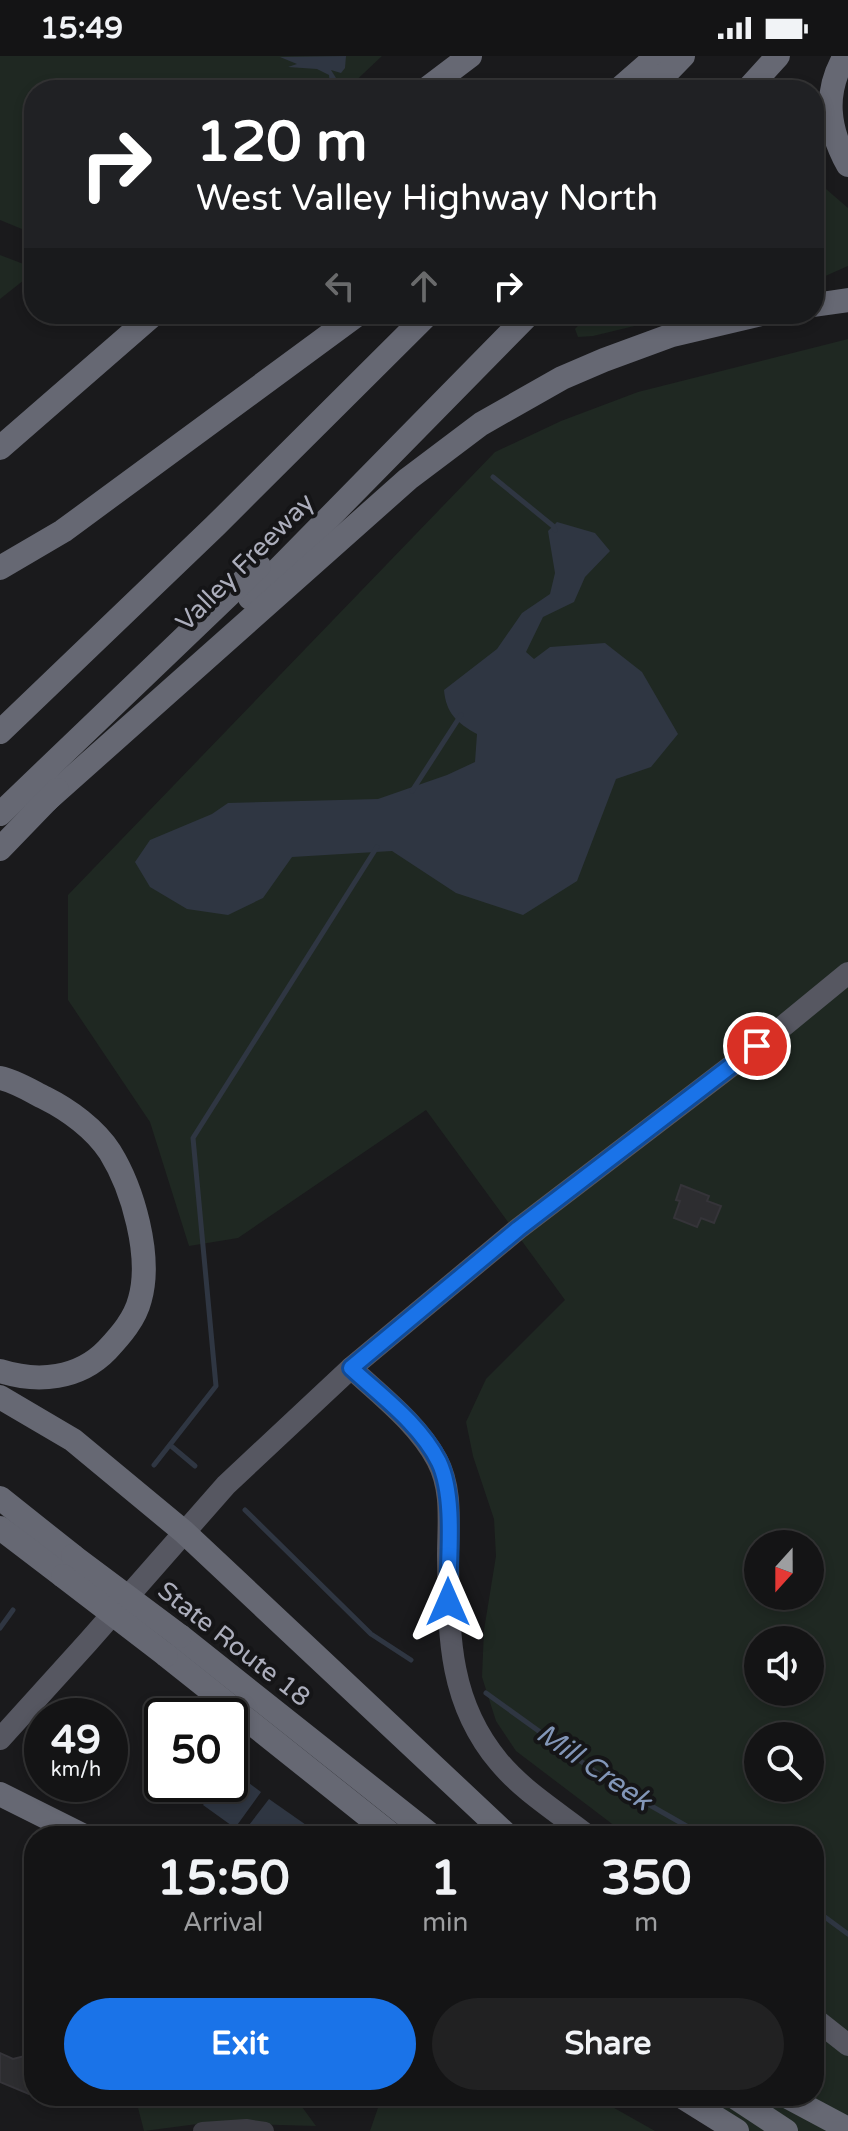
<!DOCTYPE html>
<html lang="en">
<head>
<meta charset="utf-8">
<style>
  body { margin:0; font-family:"Varela Round",sans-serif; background:#212122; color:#f1f3f6; height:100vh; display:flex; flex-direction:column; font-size:30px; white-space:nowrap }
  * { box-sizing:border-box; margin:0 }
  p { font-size:26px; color:#9d9ea0 }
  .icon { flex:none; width:44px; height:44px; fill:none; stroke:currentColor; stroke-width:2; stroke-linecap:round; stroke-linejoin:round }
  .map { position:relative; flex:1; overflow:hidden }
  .details { position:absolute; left:24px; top:1770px; width:800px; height:280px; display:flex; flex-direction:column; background:#141415; border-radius:32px; box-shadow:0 4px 12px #0003,0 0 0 2px #333334 }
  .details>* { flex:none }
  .top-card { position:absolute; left:24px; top:24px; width:800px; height:244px; border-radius:32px; box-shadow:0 4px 12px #0003,0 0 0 2px #333334; background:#202124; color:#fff; overflow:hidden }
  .needle { width:52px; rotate:201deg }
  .buttons { position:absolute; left:744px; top:1474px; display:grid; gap:16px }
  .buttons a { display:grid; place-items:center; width:80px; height:80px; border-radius:50%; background:#141415; box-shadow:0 4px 12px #0003,0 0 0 2px #333334; font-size:40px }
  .speed { position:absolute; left:24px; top:1642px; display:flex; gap:16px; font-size:40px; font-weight:700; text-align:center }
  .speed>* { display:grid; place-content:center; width:104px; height:104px; border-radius:50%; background:#141415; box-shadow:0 4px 12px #0003,0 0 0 2px #333334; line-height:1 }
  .speed small { font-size:20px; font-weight:400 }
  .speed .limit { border:4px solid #111; border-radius:12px; background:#fff; color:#111 }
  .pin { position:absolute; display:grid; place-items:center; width:68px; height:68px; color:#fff; margin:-34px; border:4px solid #fff; border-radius:50%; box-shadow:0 2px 8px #0007 }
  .me { position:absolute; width:88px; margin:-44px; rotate:0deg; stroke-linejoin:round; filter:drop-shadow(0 0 6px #0008) }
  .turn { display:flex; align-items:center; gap:28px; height:168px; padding:0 40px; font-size:36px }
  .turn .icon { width:104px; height:104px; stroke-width:2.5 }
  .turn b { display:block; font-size:56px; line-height:68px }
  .lanes { display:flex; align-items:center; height:76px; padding:0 40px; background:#0003; justify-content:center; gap:40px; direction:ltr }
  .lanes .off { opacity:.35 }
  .eta { display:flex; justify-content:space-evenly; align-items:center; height:136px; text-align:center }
  .eta b { font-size:48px; font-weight:700; line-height:56px }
  .primary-button { display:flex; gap:16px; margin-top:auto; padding:16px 40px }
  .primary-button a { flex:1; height:92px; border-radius:48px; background:#1a73e8; color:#fff; font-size:32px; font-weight:700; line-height:92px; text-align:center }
  .primary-button a+a { background:#212122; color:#f1f3f6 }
  .status { display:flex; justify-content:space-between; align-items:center; height:56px; padding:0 40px; background:#141415; direction:ltr }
  .status svg { height:22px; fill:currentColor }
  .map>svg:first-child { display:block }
</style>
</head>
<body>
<div class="status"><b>15:49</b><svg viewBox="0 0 49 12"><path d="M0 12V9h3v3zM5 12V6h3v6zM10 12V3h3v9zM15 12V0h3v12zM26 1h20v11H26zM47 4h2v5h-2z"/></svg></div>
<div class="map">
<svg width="848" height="2075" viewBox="0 0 848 2075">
  <rect width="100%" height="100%" fill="#1a1a1c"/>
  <g fill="#1f2822" fill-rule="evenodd">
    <polygon points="0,0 382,0 346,34 34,34 34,178 0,164"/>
    <polygon points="814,108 826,133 848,152 848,210 814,225"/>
    <polygon points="0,199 34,212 34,216 0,243"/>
    <polygon points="589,258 684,258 593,280 578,281 575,273"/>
    <path d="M 848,283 L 848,2075 L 714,2075 L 724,2040 L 814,2040 L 814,1780 L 628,1780 L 516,1695 L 496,1665 L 482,1621 L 484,1574 L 496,1500 L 494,1463 L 473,1400 L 466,1366 L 486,1323 L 565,1244 L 426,1054 L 238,1182 L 189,1190 L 150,1066 L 68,944 L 68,839 L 495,396 L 561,365 L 638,336 ZM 758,1488 L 810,1488 L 810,1540 L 758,1540 ZM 758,1584 L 810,1584 L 810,1636 L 758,1636 ZM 758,1680 L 810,1680 L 810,1732 L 758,1732 Z"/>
    <polygon points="135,2040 294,2040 316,2070 205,2067 144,2075"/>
    <polygon points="382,2040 593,2040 655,2075 370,2075"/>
  </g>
  <g fill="#2f3642">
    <polygon points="346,0 345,12 341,17 331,14 336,22 330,29 329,19 317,13 288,11 297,8 280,1"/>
    <path d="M 557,466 L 595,477 L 610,495 L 585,521 L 574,546 L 543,561 L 526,596 L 534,603 L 550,591 L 605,587 L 642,616 L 678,678 L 651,711 L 616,723 L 577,825 L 523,859 L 456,837 L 392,795 L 292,801 L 263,842 L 228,859 L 187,853 L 150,831 L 135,806 L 150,784 L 212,758 L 228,747 L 378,743 L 447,719 L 475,706 L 477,678 C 457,667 446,657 444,634 L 497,593 L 522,557 L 550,538 L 555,517 L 548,475 Z"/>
    <polygon points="230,1713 261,1736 235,1772 203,1749 218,1728 230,1728"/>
    <polygon points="269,1743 309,1771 313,1780 247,1780 243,1777"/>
  </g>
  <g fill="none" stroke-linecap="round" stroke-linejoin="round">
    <g stroke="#2f3642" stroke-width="5">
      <polyline points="493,421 553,470 555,474"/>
      <polyline points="412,735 461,659"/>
      <polyline points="170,1389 195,1410"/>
      <polyline points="154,1409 216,1330 193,1082 377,791"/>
      <polyline points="245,1454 371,1578 411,1604"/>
      <polyline points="0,1572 13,1554"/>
      <polyline points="486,1637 611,1727 704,1780"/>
      <polyline points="814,1853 848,1878"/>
    </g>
  </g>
  <g fill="#2d2d30" stroke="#353439" stroke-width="2">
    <polygon points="681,1129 709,1140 707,1145 721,1150 714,1167 701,1162 697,1171 674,1162 680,1145 676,1144"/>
    <polygon points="34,1987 34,2027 29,2038 0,2026 0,1997 13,2003 29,1999"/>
  </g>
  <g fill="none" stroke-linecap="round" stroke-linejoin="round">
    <polyline stroke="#3b3b42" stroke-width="18" points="202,2075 246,2072 265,2075"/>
    <g stroke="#565761" stroke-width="22">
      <path d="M 351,1312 C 381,1340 417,1367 437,1404 C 453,1434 448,1468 448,1500 C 449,1576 447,1644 499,1706 C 523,1735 559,1757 588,1780"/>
      <polyline points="0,1683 88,1586 226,1429 351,1312 518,1173 781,972 848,917"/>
      <polyline points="814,1962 848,1989"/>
    </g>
    <g stroke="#666873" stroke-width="24">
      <path d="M 845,0 C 823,37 828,73 848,109"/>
      <polyline points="425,34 470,0"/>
      <polyline points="618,34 657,0"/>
      <polyline points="650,34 683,0"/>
      <polyline points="747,34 778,0"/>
      <polyline points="814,249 848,244"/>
      <polyline points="0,392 154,258"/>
      <polyline points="0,512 63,475 358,258"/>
      <polyline points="250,542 529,258"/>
      <polyline points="0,676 215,470 428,258"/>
      <polyline points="46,745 408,423 481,368 562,322 604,304 672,279 761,258"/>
      <polyline points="0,758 259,510"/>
      <polyline points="0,793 57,734"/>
      <path d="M 0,1022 C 15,1025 31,1035 45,1042 C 69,1054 95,1073 110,1096 C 133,1133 152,1200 140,1243 C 135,1263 121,1279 107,1294 C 79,1323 38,1327 0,1315"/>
      <polyline points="0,1341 73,1384 184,1476 508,1780"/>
      <polyline points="0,1442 73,1500"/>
      <polyline points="0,1472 63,1520"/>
      <polyline points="180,1580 432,1780"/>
      <polyline points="166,1599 393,1780"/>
      <polyline points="0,1738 84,1780"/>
      <polyline points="681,2040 737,2075"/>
      <polyline points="733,2040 786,2075"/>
      <polyline points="786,2040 848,2073"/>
    </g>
    <g stroke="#666873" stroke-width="24">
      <polyline points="73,1500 180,1580"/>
      <polyline points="63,1520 166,1599"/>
    </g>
  </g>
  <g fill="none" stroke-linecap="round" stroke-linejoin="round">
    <g stroke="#114b97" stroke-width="20">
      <path id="route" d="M 448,1546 C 448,1505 456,1442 439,1406 C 420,1368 381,1340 351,1312 L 518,1173 L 757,990"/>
    </g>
    <use href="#route" stroke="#1a73e8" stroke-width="14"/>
  </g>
  <g text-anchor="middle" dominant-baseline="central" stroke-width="8" stroke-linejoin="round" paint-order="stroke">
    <g font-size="26" fill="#acaebc" stroke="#151517">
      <text transform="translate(245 506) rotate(-45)">Valley Freeway</text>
      <text transform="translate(234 1588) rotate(38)">State Route 18</text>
    </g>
    <g font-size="28" font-style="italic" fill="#8296b8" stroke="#151517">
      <text transform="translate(594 1711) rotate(34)">Mill Creek</text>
    </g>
  </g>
</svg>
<div class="buttons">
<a><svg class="needle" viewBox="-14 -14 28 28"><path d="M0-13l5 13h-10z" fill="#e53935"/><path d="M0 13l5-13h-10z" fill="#9d9ea0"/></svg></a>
<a><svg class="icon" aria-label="sound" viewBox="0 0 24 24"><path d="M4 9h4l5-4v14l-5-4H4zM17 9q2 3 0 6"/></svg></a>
<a><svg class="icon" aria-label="search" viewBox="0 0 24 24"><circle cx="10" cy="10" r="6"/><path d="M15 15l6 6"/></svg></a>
</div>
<div class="speed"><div>49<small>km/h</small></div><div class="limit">50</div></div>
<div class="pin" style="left:757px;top:990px;background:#d93025"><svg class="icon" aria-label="arrive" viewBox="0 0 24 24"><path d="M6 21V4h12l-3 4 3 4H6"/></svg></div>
<svg class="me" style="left:448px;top:1546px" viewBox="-20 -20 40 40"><path d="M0-17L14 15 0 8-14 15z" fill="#1a73e8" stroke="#fff" stroke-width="4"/></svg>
<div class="top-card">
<div class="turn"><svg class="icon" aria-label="right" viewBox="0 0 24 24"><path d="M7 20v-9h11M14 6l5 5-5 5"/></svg><div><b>120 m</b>West Valley Highway North</div></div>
<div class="lanes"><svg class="icon off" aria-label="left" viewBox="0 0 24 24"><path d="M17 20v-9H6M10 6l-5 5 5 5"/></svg><svg class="icon off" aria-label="ahead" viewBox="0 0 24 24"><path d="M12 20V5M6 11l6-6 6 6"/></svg><svg class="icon" aria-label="right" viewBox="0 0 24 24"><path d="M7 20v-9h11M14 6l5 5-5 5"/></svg></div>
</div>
<section class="details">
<div class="eta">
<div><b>15:50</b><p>Arrival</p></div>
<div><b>1</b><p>min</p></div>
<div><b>350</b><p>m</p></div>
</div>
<div class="primary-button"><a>Exit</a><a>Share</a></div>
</section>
</div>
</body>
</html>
